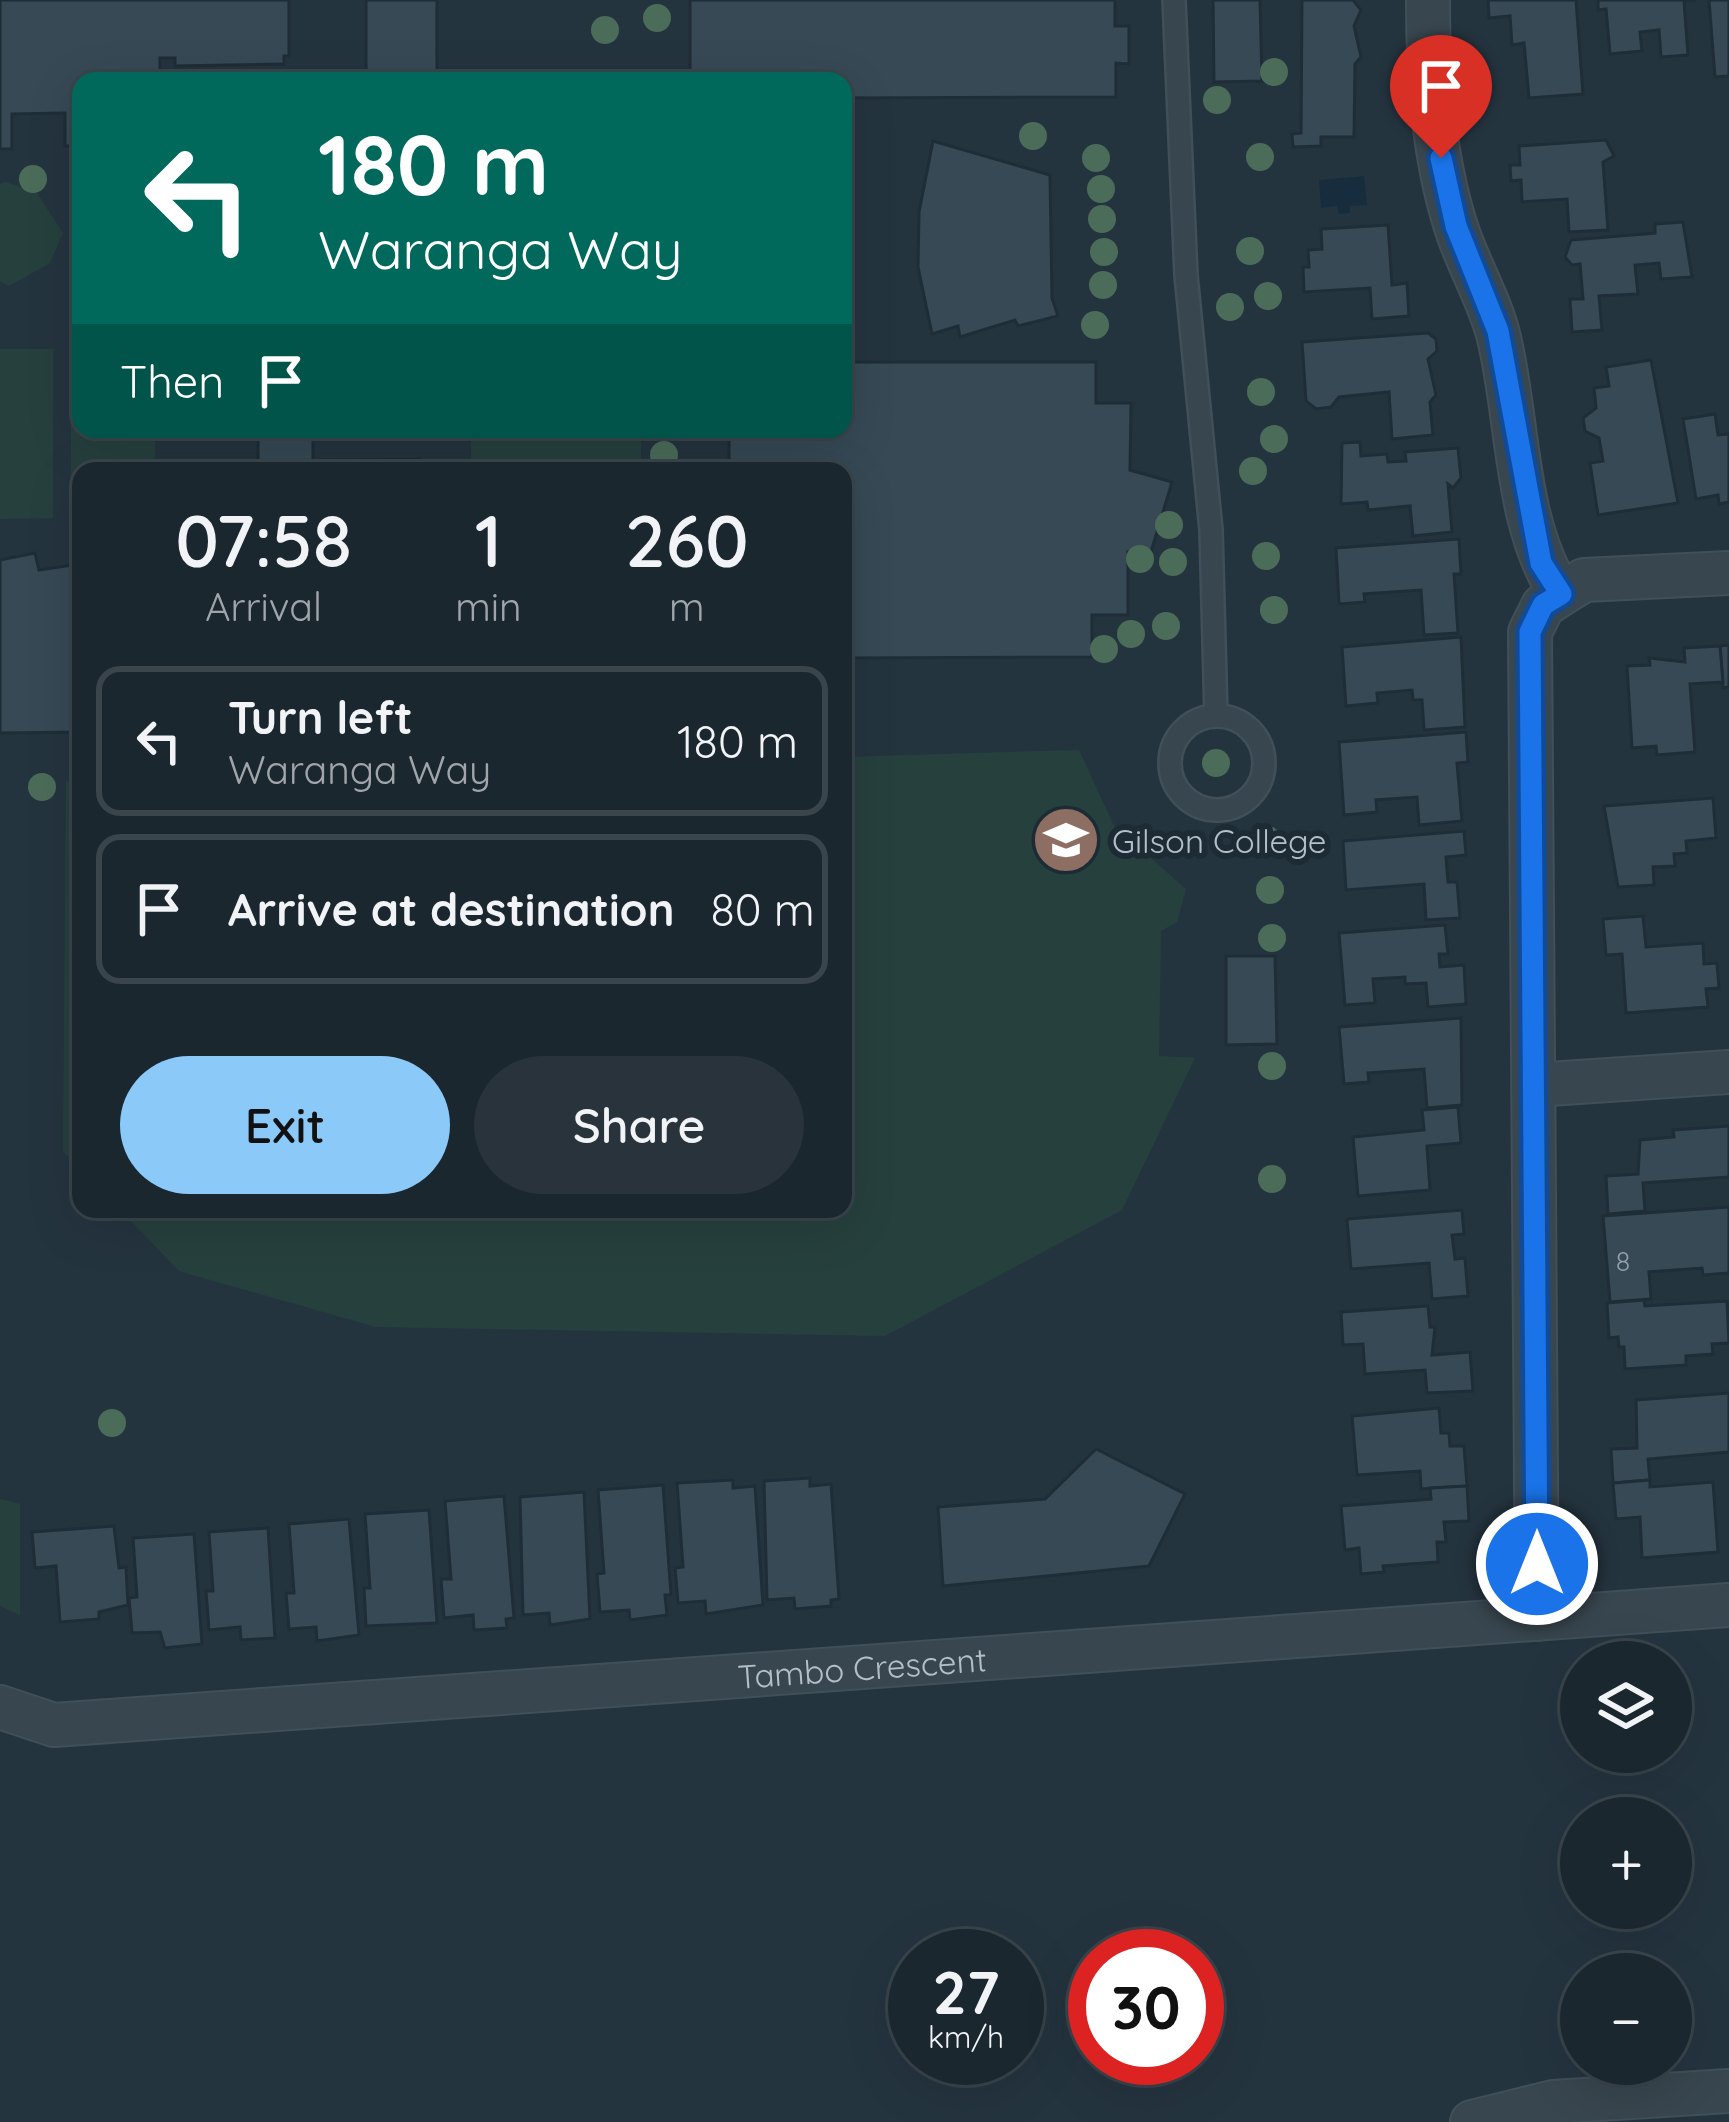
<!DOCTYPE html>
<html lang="en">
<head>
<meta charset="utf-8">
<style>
  body { margin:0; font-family:Quicksand,sans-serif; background:#28333b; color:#f1f3f6; height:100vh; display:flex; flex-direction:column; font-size:45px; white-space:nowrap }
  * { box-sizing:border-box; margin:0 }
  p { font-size:39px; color:#a0a5aa }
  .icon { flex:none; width:66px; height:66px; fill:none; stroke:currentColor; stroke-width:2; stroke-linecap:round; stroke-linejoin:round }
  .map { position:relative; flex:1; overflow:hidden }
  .details { position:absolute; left:72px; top:462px; width:780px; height:756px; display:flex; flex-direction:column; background:#1b272f; border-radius:24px; box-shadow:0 12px 48px #0002,0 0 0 3px #39444b }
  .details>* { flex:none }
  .top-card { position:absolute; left:72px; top:72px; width:780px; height:366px; border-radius:24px; box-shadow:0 12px 48px #0002,0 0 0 3px #39444b; background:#00695c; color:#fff; overflow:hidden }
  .tools { position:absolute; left:1560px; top:1641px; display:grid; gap:24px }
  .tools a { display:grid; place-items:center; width:132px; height:132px; border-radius:50%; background:#1b272f; box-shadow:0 12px 48px #0002,0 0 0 3px #39444b; font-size:60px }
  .speed { position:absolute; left:888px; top:1929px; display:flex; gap:24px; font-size:60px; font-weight:700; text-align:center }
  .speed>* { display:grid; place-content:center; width:156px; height:156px; border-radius:50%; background:#1b272f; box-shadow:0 12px 48px #0002,0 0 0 3px #39444b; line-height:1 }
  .speed small { font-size:30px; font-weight:400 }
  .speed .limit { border:18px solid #d22; background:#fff; color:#111 }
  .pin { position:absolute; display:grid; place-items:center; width:102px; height:102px; color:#fff; margin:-123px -51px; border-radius:50% 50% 50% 0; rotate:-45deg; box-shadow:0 0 12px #0007 }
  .pin .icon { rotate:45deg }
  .me { position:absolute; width:132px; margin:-66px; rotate:0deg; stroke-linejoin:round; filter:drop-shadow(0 0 9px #0008) }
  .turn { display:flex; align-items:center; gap:42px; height:252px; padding:0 48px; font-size:54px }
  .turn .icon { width:156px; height:156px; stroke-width:2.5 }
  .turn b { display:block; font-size:84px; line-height:102px }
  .then { display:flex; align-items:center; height:114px; padding:0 48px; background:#0003; gap:24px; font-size:45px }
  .eta { display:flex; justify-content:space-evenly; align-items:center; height:204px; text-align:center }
  .eta b { font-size:72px; font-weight:600; line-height:84px }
  .cta { display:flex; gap:24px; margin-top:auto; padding:24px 48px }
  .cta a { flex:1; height:138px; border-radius:72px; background:#8bc9f8; color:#111; font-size:48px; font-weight:600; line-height:138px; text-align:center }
  .cta a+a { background:#28333b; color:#f1f3f6 }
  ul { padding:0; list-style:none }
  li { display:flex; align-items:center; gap:36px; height:150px; margin:0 24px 18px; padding:0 24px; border:6px solid #39444b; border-radius:24px }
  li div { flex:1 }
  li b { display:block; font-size:45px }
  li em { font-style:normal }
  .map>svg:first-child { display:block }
</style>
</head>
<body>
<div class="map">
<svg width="1729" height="2122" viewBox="0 0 1729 2122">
  <rect width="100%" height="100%" fill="#24343f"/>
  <g fill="#26403e">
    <polygon points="6,182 37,193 63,233 50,263 9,286 0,281 0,184"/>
    <polygon points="71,348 81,348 81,429 155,429 155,471 81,471 81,518 71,518"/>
    <polygon points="0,349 53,349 53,518 0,519"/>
    <rect x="471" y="429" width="170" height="42"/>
    <polygon points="1079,750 1114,826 1186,889 1177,922 1161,931 1159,1056 1195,1058 1122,1210 885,1336 376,1327 179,1271 119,1209 843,1209 843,757"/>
    <polygon points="81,777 81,1170 63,1151 66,781"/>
    <polygon points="0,1499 20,1504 20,1615 0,1606"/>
  </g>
  <polygon fill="#172d3d" points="1364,176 1367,205 1350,206 1350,213 1339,214 1337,206 1321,208 1319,180"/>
  <g fill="#364955" stroke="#1f2d36" stroke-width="3">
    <polygon points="0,0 289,0 289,56 284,56 284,64 175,66 175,58 160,58 160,81 81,81 81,145 65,146 65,113 12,114 12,149 0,149"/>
    <rect x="366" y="0" width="71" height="81"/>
    <polygon points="690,0 1115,0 1115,26 1129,26 1129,64 1116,63 1116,97 843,98 843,81 690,81"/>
    <polygon points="1213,0 1260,0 1262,81 1214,82"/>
    <polygon points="1302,0 1353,0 1361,10 1354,26 1361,57 1355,64 1354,137 1321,137 1321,146 1293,147 1292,134 1301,133"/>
    <polygon points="1488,0 1576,0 1583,94 1529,98 1524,43 1512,45 1510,16 1489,18"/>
    <polygon points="1598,0 1696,0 1684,1 1688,55 1661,57 1659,30 1640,32 1642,51 1610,54 1606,9 1598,10"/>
    <polygon points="1709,0 1729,0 1729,76 1715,77"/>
    <polygon points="1606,140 1614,156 1603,162 1608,230 1569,232 1567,199 1522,202 1521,180 1511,181 1510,165 1520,165 1519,146"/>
    <polygon points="933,141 1050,175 1052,298 1058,316 1018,326 1015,320 960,337 958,326 932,334 918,267 919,212"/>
    <polygon points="1683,222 1692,277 1661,279 1659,263 1635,265 1638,294 1599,296 1602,330 1572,332 1570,299 1583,299 1580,264 1572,265 1565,257 1571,240 1655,233 1655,224"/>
    <polygon points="1388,225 1392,285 1407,283 1409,316 1372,319 1370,288 1304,292 1303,267 1309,267 1308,250 1322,249 1321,229"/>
    <polygon points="1428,333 1436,339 1437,351 1428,359 1436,395 1430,402 1433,435 1392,439 1389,392 1339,397 1331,407 1316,409 1306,401 1302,342"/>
    <polygon points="1651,360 1678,503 1598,515 1590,463 1603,461 1599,438 1585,431 1583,418 1596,408 1594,388 1609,386 1606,367"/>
    <polygon points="843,362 1096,362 1096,403 1131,403 1130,470 1172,482 1151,552 1128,552 1128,615 1092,615 1092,657 843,658 843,471 729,471 729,429 843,429"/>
    <polygon points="1715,414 1718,435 1729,434 1729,502 1719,504 1718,495 1696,499 1683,419"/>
    <rect x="362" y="429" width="76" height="4"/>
    <polygon points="313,432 313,471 258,471 258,433"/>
    <polygon points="1360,442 1361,456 1387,454 1388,462 1406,461 1405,452 1458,448 1461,478 1453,488 1448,484 1452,532 1413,536 1410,506 1368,510 1367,502 1341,504 1342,443"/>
    <polygon points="420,459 420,471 320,471 320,460"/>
    <polygon points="1459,539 1461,574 1454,574 1458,633 1424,635 1421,590 1364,594 1365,602 1339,604 1336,548"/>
    <polygon points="35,553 39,570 79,564 81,732 0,733 0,560"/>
    <polygon points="1461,637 1465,727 1424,730 1422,700 1413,700 1412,690 1377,693 1378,703 1346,706 1342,647"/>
    <polygon points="1729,645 1729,687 1723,688 1720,646"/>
    <polygon points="1720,646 1723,682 1690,684 1695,752 1657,755 1656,746 1632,748 1627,666 1650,665 1649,658 1685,662 1684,648"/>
    <polygon points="1466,732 1468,762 1457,763 1462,821 1419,825 1417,797 1376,800 1377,812 1344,815 1339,742"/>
    <polygon points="1713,798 1716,838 1686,841 1687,853 1674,854 1675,866 1653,867 1654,885 1618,887 1604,806"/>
    <polygon points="1464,831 1466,855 1446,857 1448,882 1457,882 1460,918 1426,920 1424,884 1346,890 1343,841"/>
    <polygon points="1643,916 1646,947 1703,943 1704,964 1717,963 1719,988 1706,989 1708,1007 1626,1013 1622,954 1606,955 1603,919"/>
    <polygon points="1445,925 1448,954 1439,954 1440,967 1464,965 1466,1004 1428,1007 1426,983 1405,984 1405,977 1373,979 1375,1003 1345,1005 1339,933"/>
    <polygon points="1226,956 1275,956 1277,1044 1226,1045"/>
    <polygon points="1461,1018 1462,1105 1427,1108 1424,1069 1368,1073 1369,1082 1344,1084 1339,1027"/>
    <polygon points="1458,1107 1461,1143 1427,1146 1430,1190 1358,1196 1353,1137 1424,1130 1422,1110"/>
    <polygon points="1729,1126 1729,1177 1643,1183 1645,1211 1608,1214 1606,1176 1638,1174 1640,1140 1674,1137 1673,1130"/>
    <polygon points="1729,1207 1729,1273 1703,1275 1702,1268 1649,1272 1651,1299 1610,1302 1603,1216"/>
    <polygon points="1462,1210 1464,1234 1452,1235 1455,1259 1465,1258 1468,1296 1432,1299 1429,1263 1351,1269 1347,1219"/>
    <polygon points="1644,1300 1645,1306 1727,1301 1729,1343 1712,1344 1713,1354 1686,1356 1686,1365 1625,1369 1624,1347 1619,1347 1618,1337 1609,1338 1607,1303"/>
    <polygon points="1428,1306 1430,1327 1435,1327 1432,1355 1470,1352 1473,1391 1427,1393 1425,1370 1365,1374 1363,1344 1343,1345 1341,1312"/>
    <polygon points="1729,1393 1729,1452 1648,1459 1650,1480 1613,1483 1611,1449 1637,1448 1636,1400"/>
    <polygon points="1439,1408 1441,1433 1449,1433 1450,1446 1464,1446 1467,1486 1421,1489 1420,1471 1357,1475 1352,1416"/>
    <polygon points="1096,1449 1185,1494 1149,1566 943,1586 938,1507 1045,1499"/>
    <polygon points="810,1478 810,1486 831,1484 839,1599 831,1600 831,1606 795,1609 794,1598 767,1600 764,1481"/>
    <polygon points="733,1480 733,1488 755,1486 763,1605 706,1614 705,1601 678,1603 675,1568 683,1567 677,1483"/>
    <polygon points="1650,1480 1650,1487 1713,1482 1718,1552 1642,1558 1640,1517 1616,1519 1613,1483"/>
    <polygon points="663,1485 671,1595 665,1595 667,1615 630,1620 629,1610 600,1612 597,1574 604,1573 598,1490"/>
    <polygon points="1467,1486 1469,1521 1444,1522 1446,1542 1437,1542 1438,1562 1383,1566 1384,1572 1361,1574 1359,1548 1345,1550 1341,1506 1431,1499 1430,1488"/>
    <polygon points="584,1492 590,1619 550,1625 549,1613 523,1615 520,1497"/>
    <polygon points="504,1496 514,1618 506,1619 507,1628 474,1630 473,1615 444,1618 441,1579 451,1579 445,1501"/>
    <polygon points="429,1510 437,1623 366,1626 364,1588 370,1588 365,1514"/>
    <polygon points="349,1519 359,1635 317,1641 316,1627 289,1629 286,1593 294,1593 289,1524"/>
    <polygon points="114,1526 119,1568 126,1567 128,1605 99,1612 99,1619 60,1622 56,1566 35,1568 32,1532"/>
    <polygon points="268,1528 275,1638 241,1640 240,1627 209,1630 206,1591 213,1591 209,1532"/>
    <polygon points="194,1534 202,1644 165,1648 160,1632 132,1633 129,1598 137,1597 133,1538"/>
  </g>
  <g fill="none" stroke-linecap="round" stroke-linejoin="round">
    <g stroke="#414f58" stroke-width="26">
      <g id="lane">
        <polyline points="1174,0 1186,275 1211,530 1216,716"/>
        <circle cx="1217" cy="763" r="47"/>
      </g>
    </g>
    <g stroke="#414f58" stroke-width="46">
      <g id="street">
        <path d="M 1428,0 C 1428,75 1433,155 1456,227 C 1468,265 1490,300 1499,338 C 1519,421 1514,522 1561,594 L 1543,606 L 1530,632 L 1537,1619"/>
        <polyline points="1561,594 1584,580 1729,573"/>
        <polyline points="1534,1085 1729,1072"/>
        <path id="s1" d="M 0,1707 L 54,1725 L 1729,1605"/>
        <polyline points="1472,2122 1553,2102 1729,2091"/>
      </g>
    </g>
    <use href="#lane" stroke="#38464f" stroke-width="21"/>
    <use href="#street" stroke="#38464f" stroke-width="42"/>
  </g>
  <g fill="#4b6c59">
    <circle cx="657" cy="18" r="14"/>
    <circle cx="605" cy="30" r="14"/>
    <circle cx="1274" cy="72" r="14"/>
    <circle cx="1217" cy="100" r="14"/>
    <circle cx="1033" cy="136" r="14"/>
    <circle cx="1260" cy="157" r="14"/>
    <circle cx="1096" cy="158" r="14"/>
    <circle cx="33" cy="179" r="14"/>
    <circle cx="1101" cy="189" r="14"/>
    <circle cx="1102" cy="219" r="14"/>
    <circle cx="1250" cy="251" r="14"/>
    <circle cx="1104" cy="252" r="14"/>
    <circle cx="1103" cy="285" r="14"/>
    <circle cx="1268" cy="296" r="14"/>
    <circle cx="1230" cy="307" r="14"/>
    <circle cx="1095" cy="325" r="14"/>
    <circle cx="1261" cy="392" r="14"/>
    <circle cx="1274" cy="439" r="14"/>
    <circle cx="664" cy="455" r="14"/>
    <circle cx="1253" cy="471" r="14"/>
    <circle cx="1169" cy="525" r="14"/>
    <circle cx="1266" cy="556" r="14"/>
    <circle cx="1140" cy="559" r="14"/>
    <circle cx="1173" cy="562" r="14"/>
    <circle cx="1274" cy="610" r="14"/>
    <circle cx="1166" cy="626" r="14"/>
    <circle cx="1131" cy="634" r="14"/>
    <circle cx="1104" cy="649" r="14"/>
    <circle cx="1216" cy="763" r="14"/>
    <circle cx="42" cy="787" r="14"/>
    <circle cx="1267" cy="840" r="14"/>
    <circle cx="1270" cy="890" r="14"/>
    <circle cx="1272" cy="938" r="14"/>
    <circle cx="1272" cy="1066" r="14"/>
    <circle cx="1272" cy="1179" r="14"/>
    <circle cx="112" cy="1423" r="14"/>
  </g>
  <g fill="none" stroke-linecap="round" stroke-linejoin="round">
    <g stroke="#114b97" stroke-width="30">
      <polyline id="route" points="1441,158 1456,226 1498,331 1541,563 1561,594 1543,605 1530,632 1537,1564"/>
    </g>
    <use href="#route" stroke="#1a73e8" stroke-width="21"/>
  </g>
  <defs>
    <g id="school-disc" transform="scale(3.45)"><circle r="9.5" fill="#8d6e63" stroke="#1d2b34"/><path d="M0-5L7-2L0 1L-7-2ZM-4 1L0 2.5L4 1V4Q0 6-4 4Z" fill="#fff"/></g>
  </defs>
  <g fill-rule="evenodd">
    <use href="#school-disc" x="1066" y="840"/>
  </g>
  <g text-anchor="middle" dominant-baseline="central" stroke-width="12" stroke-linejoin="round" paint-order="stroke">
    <g font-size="27" fill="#92a0aa">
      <text x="1623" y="1261">8</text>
    </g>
    <g font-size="33" fill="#b4c0c9" stroke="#1d2b34" text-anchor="start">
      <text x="1112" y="840">Gilson College</text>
    </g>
    <g font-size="33" fill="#b4c0c9" stroke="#1d2b34">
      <text stroke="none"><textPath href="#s1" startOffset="867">Tambo Crescent</textPath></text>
    </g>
  </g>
</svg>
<div class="tools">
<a><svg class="icon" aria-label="layers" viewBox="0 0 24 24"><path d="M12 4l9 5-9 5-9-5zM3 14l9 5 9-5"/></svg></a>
<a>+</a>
<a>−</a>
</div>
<div class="speed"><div>27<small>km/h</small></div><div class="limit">30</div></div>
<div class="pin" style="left:1441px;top:158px;background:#d93025"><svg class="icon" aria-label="arrive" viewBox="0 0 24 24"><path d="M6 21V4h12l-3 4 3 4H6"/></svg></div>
<svg class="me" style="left:1537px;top:1564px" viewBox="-20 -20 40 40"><circle r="17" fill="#1a73e8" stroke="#fff" stroke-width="3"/><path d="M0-11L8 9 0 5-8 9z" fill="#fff"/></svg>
<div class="top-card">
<div class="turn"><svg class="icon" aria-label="left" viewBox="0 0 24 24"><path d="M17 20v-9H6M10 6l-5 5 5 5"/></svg><div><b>180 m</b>Waranga Way</div></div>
<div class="then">Then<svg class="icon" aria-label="arrive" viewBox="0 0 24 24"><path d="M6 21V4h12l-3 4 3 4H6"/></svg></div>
</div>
<section class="details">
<div class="eta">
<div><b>07:58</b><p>Arrival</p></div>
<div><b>1</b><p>min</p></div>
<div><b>260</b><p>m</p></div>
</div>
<ul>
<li><svg class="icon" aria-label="left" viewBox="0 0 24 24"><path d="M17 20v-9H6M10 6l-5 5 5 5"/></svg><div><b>Turn left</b><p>Waranga Way</p></div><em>180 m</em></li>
<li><svg class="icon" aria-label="arrive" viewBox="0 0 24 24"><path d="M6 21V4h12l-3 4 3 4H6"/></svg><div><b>Arrive at destination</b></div><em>80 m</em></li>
</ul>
<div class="cta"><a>Exit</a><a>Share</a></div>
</section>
</div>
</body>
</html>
